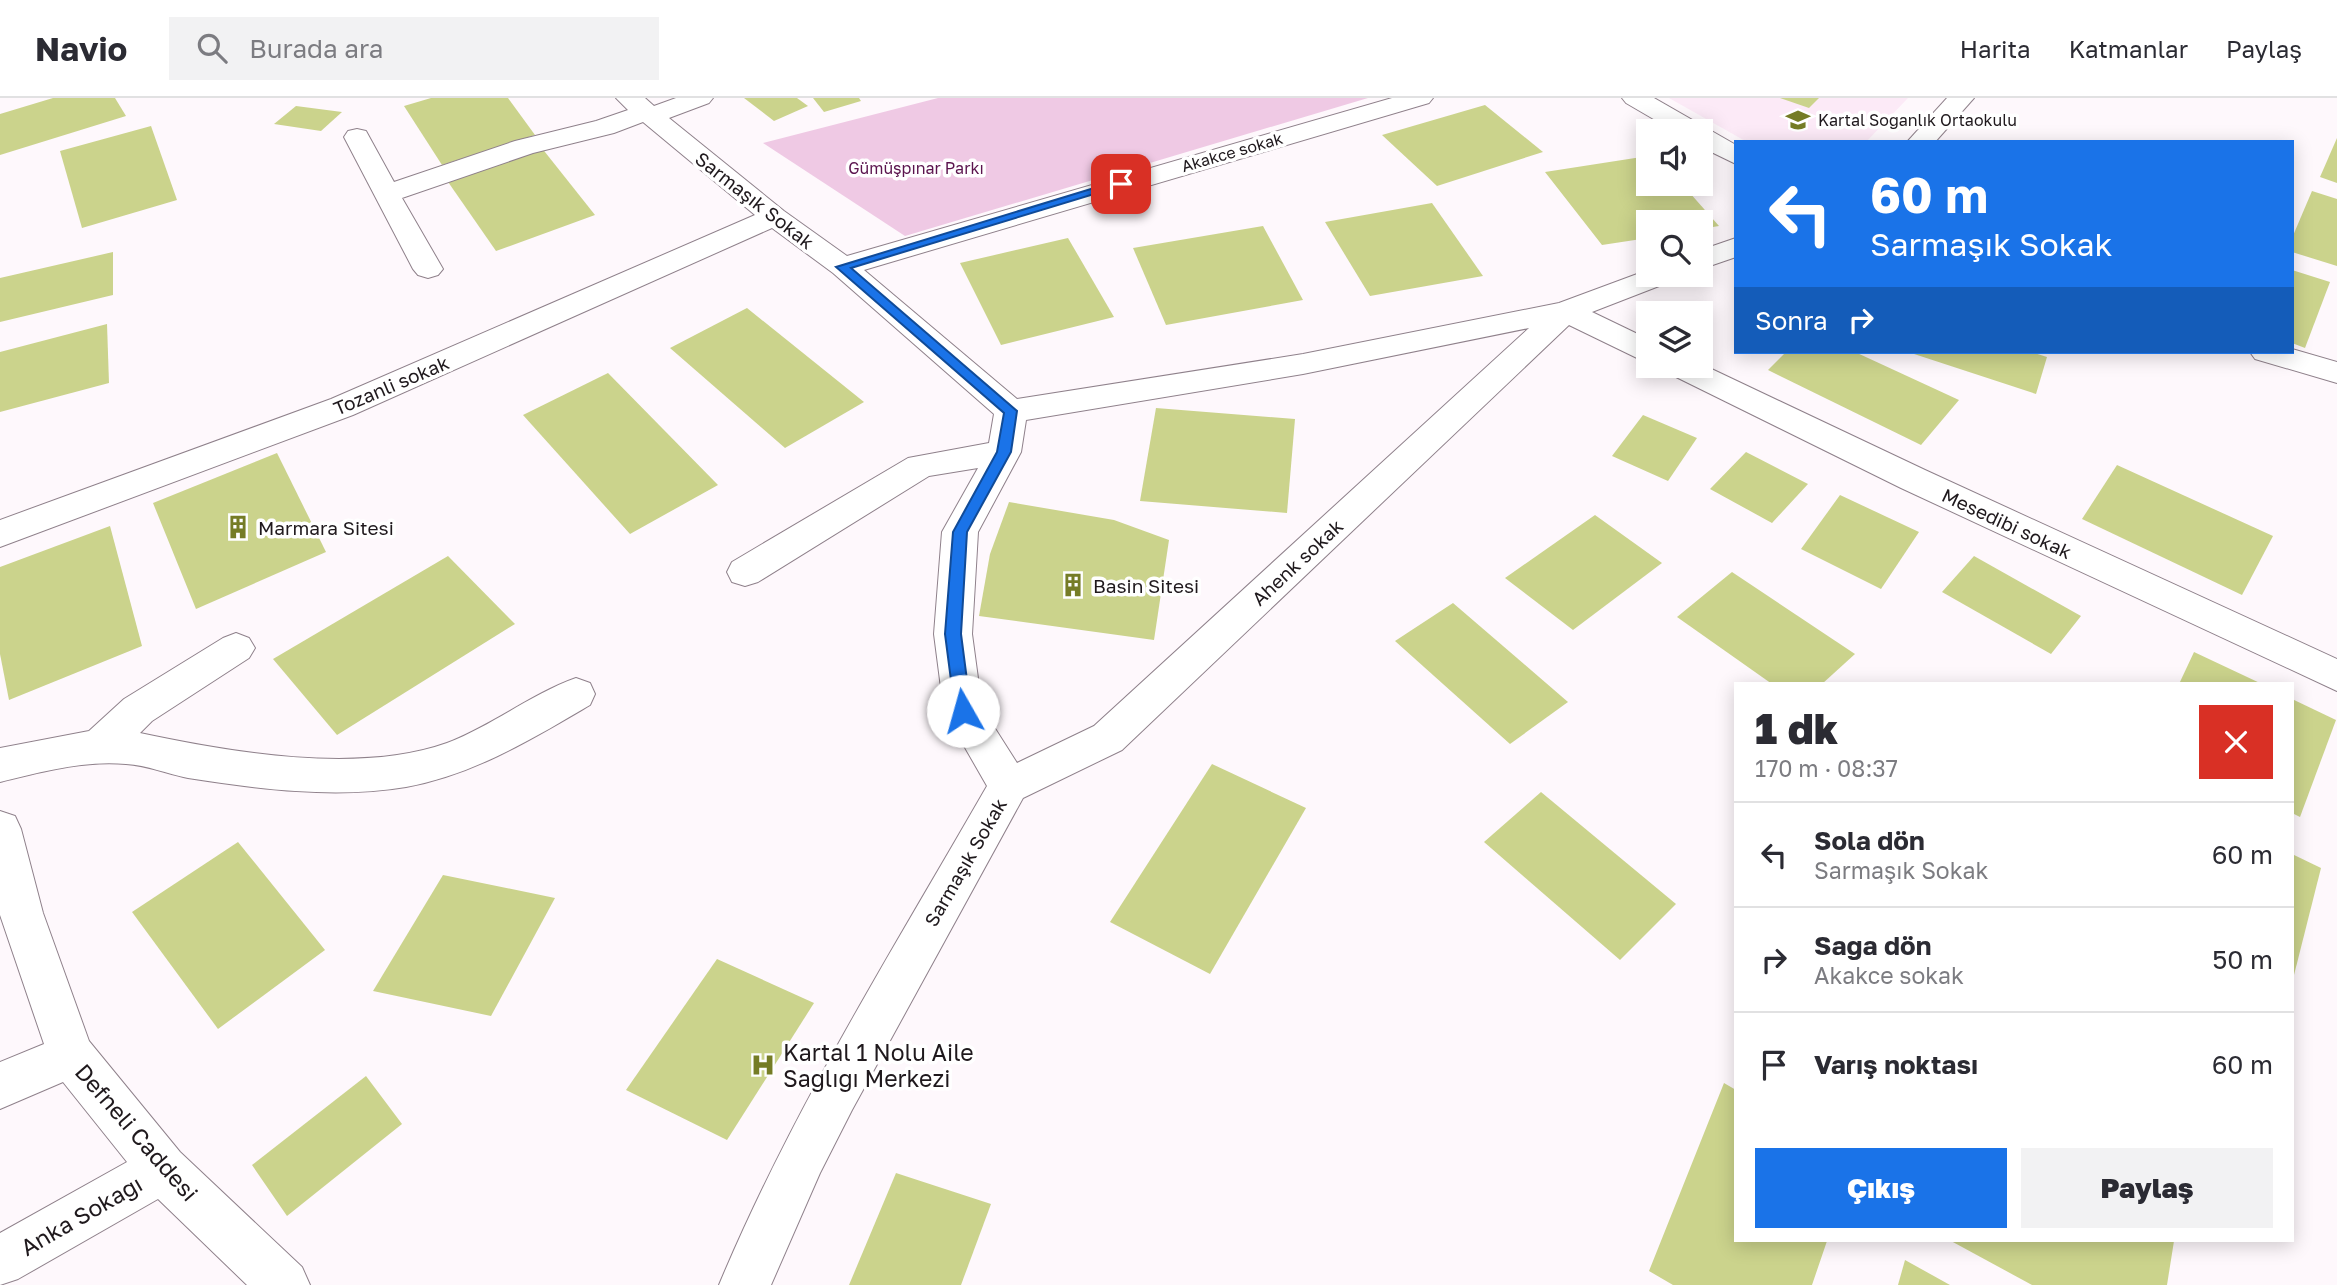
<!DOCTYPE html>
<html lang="tr">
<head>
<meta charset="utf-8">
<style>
  body { margin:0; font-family:"Golos Text",sans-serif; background:#f2f2f3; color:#2b2b33; height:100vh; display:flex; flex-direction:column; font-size:26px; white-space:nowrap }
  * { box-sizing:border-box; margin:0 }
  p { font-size:23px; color:#7c7c81 }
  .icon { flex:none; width:38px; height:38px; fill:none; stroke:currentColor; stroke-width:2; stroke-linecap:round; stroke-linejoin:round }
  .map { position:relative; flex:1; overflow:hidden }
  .sheet { position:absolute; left:1734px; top:584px; width:560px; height:560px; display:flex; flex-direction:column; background:#fff; border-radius:0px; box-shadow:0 4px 18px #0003 }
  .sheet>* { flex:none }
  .banner { position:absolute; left:1734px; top:42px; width:560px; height:214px; border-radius:0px; box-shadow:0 4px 18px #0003; background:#1a73e8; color:#fff; overflow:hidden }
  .fabs { position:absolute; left:1636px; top:21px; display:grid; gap:14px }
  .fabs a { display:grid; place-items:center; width:77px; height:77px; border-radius:0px; background:#fff; box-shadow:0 4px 18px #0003; font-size:35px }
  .pin { position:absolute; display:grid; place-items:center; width:60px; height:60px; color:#fff; margin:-30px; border-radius:14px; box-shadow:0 4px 10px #0006 }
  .me { position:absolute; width:77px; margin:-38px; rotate:353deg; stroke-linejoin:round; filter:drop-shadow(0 0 5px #0008) }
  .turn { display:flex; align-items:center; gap:24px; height:147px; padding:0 21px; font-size:32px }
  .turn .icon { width:91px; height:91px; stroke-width:2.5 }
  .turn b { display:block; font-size:49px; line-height:60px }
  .then { display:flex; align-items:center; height:66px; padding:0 21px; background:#0003; gap:14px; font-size:26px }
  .round { display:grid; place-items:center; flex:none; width:74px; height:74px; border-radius:0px; background:#f2f2f3 }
  .head { display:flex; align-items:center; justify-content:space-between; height:119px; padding:0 21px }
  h1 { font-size:42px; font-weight:800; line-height:52px }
  .cta { display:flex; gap:14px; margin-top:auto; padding:14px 21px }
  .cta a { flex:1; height:80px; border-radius:0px; background:#1a73e8; color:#fff; font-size:28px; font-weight:800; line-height:80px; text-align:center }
  .cta a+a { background:#f2f2f3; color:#2b2b33 }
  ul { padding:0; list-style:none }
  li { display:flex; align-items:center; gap:21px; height:105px; padding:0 21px; border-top:2px solid #e1e1e2 }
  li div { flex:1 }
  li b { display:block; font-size:26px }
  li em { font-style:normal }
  header { display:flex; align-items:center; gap:42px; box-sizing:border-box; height:98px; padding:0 35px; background:#fff; border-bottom:2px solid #e1e1e2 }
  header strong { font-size:33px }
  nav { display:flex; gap:38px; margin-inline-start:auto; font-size:24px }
  .search { width:490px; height:63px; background:#f2f2f3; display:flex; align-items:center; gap:18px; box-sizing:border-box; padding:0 24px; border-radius:0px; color:#7c7c81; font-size:26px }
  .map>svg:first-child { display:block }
</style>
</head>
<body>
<header>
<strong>Navio</strong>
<div class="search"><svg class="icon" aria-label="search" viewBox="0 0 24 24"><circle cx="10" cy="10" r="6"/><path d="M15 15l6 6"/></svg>Burada ara</div>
<nav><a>Harita</a><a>Katmanlar</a><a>Paylaş</a></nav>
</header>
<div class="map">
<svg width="2337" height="1187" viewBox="0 0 2337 1187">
  <rect width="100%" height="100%" fill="#fef8fc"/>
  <polygon fill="#fceaf7" points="1669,0 1908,0 1866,44 1747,44"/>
  <polygon fill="#efc9e4" points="938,0 1368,0 905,138 763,45"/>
  <g fill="#cbd38c">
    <polygon points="53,0 115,0 126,18 0,57 0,16"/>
    <polygon points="431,0 508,0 535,37 442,67 404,8"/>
    <polygon points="744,0 797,0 808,8 774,23"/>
    <polygon points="813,0 859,0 861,3 824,14"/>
    <polygon points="1780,0 1819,0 1809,10"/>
    <polygon points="1485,7 1543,54 1437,88 1382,37"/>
    <polygon points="296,8 342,14 321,33 274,26"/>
    <polygon points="151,28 177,102 82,130 60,53"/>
    <polygon points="2337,40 2337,85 2320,79"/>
    <polygon points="541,49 595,117 496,153 446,81"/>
    <polygon points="1648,58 1648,86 1682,86 1719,128 1701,131 1701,124 1648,124 1648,140 1602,147 1545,74"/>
    <polygon points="2312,93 2337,101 2337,168 2292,154 2292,140"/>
    <polygon points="1432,105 1483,178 1370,198 1325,124"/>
    <polygon points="1263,128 1303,202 1166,227 1133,150"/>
    <polygon points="1068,140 1114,219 1001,247 960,165"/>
    <polygon points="113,154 113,197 0,224 0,180"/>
    <polygon points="2292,172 2330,184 2305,250 2292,245"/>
    <polygon points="747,210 864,304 785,350 670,250"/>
    <polygon points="107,226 109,285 0,314 0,254"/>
    <polygon points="1786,254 1855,254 1959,302 1921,347 1768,272"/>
    <polygon points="1908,254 2031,254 2047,259 2036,296"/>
    <polygon points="608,275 718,387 630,436 523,317"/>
    <polygon points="1156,310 1295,321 1287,415 1140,403"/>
    <polygon points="1643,317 1697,340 1668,383 1612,358"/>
    <polygon points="1746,354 1808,386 1772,425 1710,391"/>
    <polygon points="277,355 326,454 196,511 153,405"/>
    <polygon points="2117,367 2273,438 2242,497 2082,421"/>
    <polygon points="1840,397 1919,434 1881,491 1801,451"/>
    <polygon points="1009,404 1114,422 1169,442 1154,542 979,518 990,456"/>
    <polygon points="1595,417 1662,465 1573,532 1505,480"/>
    <polygon points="110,428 142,548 9,602 0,556 0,469"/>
    <polygon points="448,458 515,526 337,637 273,561"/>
    <polygon points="1974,458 2081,518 2051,556 1942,494"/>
    <polygon points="1732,474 1855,556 1822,586 1772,586 1677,519"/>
    <polygon points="1453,505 1568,604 1510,646 1395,543"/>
    <polygon points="2194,554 2262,586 2179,586"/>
    <polygon points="2292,601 2336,622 2300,719 2292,715"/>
    <polygon points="1212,666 1306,710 1210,876 1110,824"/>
    <polygon points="1541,694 1676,806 1620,862 1484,744"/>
    <polygon points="238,744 325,852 218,931 132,814"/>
    <polygon points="2292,756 2321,770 2293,881 2292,880"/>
    <polygon points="443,777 555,800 491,918 373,893"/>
    <polygon points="717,861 814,905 727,1042 626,992"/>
    <polygon points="366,978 402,1026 287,1118 252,1067"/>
    <polygon points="1724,985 1736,992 1736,1143 1827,1143 1812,1187 1673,1187 1649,1173"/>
    <polygon points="896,1075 991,1106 961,1187 849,1187"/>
    <polygon points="1951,1143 2174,1143 2167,1187 2032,1187"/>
    <polygon points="1905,1162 1950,1187 1898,1187"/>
  </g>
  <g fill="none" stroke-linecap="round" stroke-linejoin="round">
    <g stroke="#8f818b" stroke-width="2">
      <g id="minor">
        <path d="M 616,0 L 645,0 L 654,8 L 676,0 L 713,0 L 709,5 L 669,20 L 784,113 L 847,158 L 1392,0 L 1433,0 L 1429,5 L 864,172 L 1017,301 L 1303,256 L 1559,205 L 1648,172 L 1648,177 L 1677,177 L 1672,183 L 1592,214 L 1648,241 L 1648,263 L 1637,260 L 1569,227 L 1122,652 L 1023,700 L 852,1012 L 820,1075 L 771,1187 L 719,1187 C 792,1012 893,852 987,688 L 944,613 L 934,536 L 942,434 L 978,370 L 929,378 L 758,484 L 745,488 L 732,484 L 727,474 L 732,464 L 908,360 L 989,345 L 994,316 L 833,175 L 772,130 L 353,317 L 0,449 L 0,422 L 331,301 L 755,117 L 643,24 L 614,35 L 533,55 L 402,100 L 443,171 L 438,177 L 428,180 L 418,177 L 413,171 L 344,39 L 348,33 L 357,31 L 366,33 L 394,84 L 515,43 L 596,23 L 628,12 ZM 1529,230 L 1094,628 L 1017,665 L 982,610 L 972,536 L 978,434 L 1021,354 L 1026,322 L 1303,276 Z"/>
        <polygon points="1622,0 1654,0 1736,47 1736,66 1701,49 1701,33 1674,33 1626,5"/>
        <polygon points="1947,0 1974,0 1935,44 1907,44"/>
        <polygon points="1736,140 1736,159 1701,171 1701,152"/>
        <polygon points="2292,251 2337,264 2337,285 2255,261 2250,254 2292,254"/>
        <polygon points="1701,266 1925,372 2337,561 2337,593 1901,390 1668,275 1663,268"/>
        <path d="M 236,535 L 249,540 L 255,550 L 249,560 L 152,623 L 140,635 C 229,654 358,677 447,645 C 492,628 531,596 576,580 L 590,585 L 595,596 L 590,607 C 532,641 473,677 406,689 C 335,701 258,691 188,680 C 167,676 147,667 126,666 C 84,662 41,674 0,684 L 0,650 L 89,633 L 124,601 L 223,540 Z"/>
        <polygon points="0,713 15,718 21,731 43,815 89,943 180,1054 302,1169 310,1187 247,1187 158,1101 18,1181 0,1187 0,1135 127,1064 63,984 0,1011 0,964 44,946 0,817"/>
      </g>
    </g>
    <use href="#minor" fill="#fff" fill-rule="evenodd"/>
  </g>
  <polygon fill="#1a73e8" stroke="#114b97" stroke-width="2" points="1117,83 1127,86 851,170 1017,313 1011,354 967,434 961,536 971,613 969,618 957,618 955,613 945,536 953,434 997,354 1004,315 836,169"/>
  <defs>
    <g id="school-bare" transform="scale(1.89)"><path d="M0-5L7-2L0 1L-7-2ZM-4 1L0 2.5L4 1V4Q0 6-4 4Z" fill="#757c26" stroke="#fff" stroke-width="2.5" paint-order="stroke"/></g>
    <g id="building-bare" transform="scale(1.89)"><path d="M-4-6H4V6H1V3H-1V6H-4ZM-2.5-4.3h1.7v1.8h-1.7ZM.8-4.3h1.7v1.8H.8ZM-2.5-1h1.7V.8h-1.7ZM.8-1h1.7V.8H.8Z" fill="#757c26" stroke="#fff" stroke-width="2.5" paint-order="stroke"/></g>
    <g id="hospital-bare" transform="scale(1.89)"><path d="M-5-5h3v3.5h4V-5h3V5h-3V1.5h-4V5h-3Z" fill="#757c26" stroke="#fff" stroke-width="2.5" paint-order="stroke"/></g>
  </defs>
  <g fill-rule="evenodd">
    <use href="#school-bare" x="1798" y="22"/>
    <use href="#building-bare" x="238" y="429"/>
    <use href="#building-bare" x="1073" y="487"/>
    <use href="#hospital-bare" x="763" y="967"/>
  </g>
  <g text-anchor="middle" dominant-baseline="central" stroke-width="7" stroke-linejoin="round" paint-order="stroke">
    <g font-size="16" fill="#1f191d" stroke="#fff" text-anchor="start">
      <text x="1818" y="22">Kartal Soğanlık Ortaokulu</text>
    </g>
    <g font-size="16" fill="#1f191d" stroke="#fff">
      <text transform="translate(1232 54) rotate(-16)">Akakce sokak</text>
    </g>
    <g font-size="16" fill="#5b144e" stroke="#fff">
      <text x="916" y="70">Gümüşpınar Parkı</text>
    </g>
    <g font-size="19" fill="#1f191d" stroke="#fff">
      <text transform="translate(755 102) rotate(38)">Sarmaşık Sokak</text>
      <text transform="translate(391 287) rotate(-23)">Tozanli sokak</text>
      <text transform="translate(2007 425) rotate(25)">Mesedibi sokak</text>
      <text transform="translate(1297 464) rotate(-43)">Ahenk sokak</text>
      <text transform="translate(965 764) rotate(-60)">Sarmaşık Sokak</text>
    </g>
    <g font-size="19" fill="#1f191d" stroke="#fff" text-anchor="start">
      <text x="258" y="429">Marmara Sitesi</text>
      <text x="1093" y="487">Basin Sitesi</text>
    </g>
    <g font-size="23" fill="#1f191d" stroke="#fff" text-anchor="start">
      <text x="783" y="954">Kartal 1 Nolu Aile<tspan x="783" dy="26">Sağlığı Merkezi</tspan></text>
    </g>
    <g font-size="23" fill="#1f191d" stroke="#fff">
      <text transform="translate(137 1034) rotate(49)">Defneli Caddesi</text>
      <text transform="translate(81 1117) rotate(-30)">Anka Sokağı</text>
    </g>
  </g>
</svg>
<div class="fabs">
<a><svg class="icon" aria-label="sound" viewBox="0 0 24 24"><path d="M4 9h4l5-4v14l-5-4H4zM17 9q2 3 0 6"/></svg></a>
<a><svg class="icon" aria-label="search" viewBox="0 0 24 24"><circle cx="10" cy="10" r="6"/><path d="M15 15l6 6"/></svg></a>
<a><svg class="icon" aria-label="layers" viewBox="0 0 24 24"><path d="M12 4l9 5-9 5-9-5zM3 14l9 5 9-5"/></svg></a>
</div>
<div class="pin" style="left:1121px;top:86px;background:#d93025"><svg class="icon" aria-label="arrive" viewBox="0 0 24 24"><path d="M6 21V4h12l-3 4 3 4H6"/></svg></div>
<svg class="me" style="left:963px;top:613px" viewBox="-20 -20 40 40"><circle r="19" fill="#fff"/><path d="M0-13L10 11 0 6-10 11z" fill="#1a73e8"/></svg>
<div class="banner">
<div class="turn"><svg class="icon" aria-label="left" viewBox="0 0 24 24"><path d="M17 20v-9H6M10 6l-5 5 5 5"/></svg><div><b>60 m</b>Sarmaşık Sokak</div></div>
<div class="then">Sonra<svg class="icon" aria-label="right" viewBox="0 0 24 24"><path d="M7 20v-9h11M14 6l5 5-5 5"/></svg></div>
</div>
<section class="sheet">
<div class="head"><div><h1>1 dk</h1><p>170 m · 08:37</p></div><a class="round" style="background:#d93025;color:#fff"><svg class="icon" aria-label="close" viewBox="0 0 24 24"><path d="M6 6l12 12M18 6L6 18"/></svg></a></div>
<ul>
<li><svg class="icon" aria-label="left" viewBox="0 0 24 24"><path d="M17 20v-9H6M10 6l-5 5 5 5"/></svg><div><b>Sola dön</b><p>Sarmaşık Sokak</p></div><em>60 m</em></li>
<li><svg class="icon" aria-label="right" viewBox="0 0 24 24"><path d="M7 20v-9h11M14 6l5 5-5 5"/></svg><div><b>Sağa dön</b><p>Akakce sokak</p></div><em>50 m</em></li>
<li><svg class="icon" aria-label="arrive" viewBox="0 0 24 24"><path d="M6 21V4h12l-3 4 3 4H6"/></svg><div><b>Varış noktası</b></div><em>60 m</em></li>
</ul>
<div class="cta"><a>Çıkış</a><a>Paylaş</a></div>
</section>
</div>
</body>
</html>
